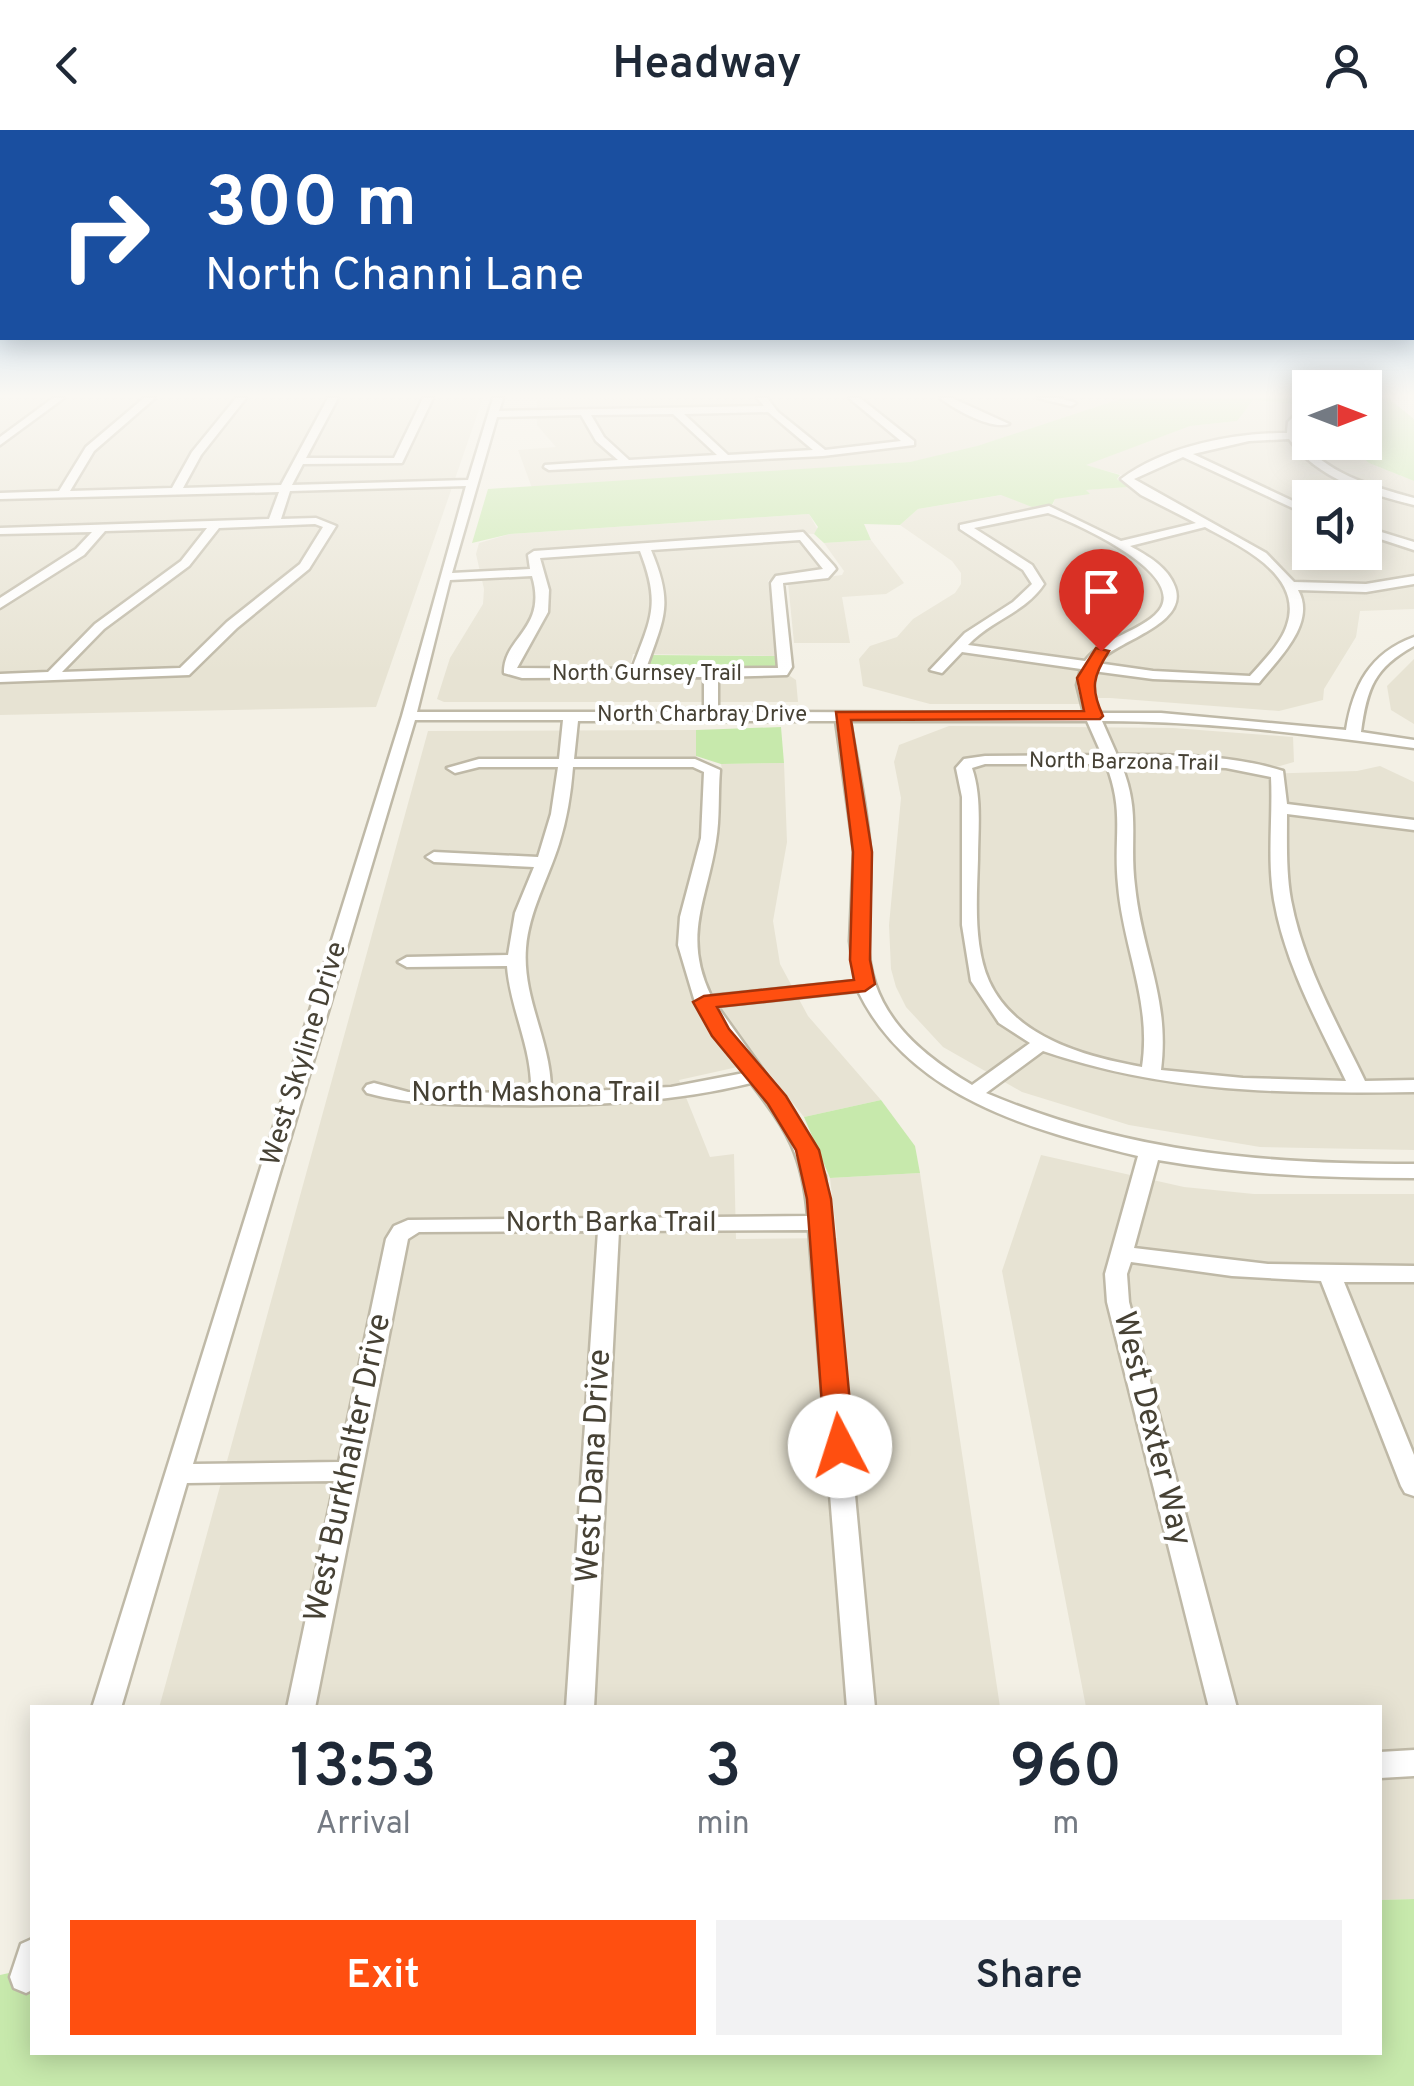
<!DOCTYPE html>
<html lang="en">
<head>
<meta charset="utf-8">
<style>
  body { margin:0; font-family:Overpass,sans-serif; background:#f2f2f3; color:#1f2937; height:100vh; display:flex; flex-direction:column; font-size:38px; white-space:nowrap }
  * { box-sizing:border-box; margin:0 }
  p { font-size:32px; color:#747a83 }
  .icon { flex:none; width:55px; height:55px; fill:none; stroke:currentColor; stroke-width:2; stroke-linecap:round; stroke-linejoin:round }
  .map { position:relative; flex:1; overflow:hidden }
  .details { position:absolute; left:30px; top:1575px; width:1352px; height:350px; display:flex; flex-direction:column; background:#fff; border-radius:0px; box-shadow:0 5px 25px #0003 }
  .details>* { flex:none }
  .hud { position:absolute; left:0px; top:0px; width:1415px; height:210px; box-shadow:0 5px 25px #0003; background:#1a4fa0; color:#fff; overflow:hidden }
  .needle { width:65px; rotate:90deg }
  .controls { position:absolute; left:1292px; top:240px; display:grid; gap:20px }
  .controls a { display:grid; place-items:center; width:90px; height:90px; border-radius:0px; background:#fff; box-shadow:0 5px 25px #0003; font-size:50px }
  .pin { position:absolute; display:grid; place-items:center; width:85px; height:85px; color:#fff; margin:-102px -42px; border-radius:50% 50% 50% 0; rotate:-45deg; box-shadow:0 0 10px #0007 }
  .pin .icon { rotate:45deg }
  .me { position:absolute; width:110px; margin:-55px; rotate:355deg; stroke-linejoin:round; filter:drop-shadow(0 0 8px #0008) }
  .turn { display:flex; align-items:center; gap:35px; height:210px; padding:0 40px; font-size:45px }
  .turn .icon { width:130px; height:130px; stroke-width:2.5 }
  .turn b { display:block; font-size:70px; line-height:85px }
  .eta { display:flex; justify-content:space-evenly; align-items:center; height:170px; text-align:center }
  .eta b { font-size:60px; font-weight:600; line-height:70px }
  .action { display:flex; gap:20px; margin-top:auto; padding:20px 40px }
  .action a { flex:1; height:115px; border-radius:0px; background:#ff4f10; color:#fff; font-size:40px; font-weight:600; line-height:115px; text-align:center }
  .action a+a { background:#f2f2f3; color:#1f2937 }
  header { display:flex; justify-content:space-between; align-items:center; height:130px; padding:0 40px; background:#fff; font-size:45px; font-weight:600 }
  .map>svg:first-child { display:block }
</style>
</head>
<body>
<header><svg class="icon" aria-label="back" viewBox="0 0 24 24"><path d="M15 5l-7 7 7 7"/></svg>Headway<svg class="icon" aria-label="person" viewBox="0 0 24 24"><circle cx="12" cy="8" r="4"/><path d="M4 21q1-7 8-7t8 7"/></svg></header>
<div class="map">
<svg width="1414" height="1956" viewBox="0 0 1414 1956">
  <rect width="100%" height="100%" fill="#f3f0e5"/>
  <g fill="#e7e3d3" fill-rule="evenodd">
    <polygon points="0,268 483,268 376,577 0,585"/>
    <polygon points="669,268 1124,268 956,323 910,332 532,358 518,320 556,317 537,295 537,270"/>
    <path d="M 1253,270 L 1310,276 L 1310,312 L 1346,313 L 1369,333 L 1414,351 L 1414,479 L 1360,481 L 1356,507 L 1324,559 L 1323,570 L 1279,581 L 1110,568 L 1079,568 L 1079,574 L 930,574 L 863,556 L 859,529 L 870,516 L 897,507 L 913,489 L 955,463 L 961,454 L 961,443 L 952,431 L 900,395 L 918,379 L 1002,365 L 1050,383 L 1055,369 L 1084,360 L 1140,356 L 1134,348 L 1084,335 L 1190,296 L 1236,291 ZM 1310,368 L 1365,368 L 1365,422 L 1310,422 Z"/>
    <polygon points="809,384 818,400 814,404 795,403 824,439 776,445 768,451 776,526 633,524 628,546 790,546 796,550 798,572 444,572 437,569 450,528 483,474 484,459 476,424 479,413 510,404"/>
    <polygon points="871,410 904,453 886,464 842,467 850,513 794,513 788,452 842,445 844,441 824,413"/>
    <polygon points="1414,529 1414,594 1391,580 1387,556"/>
    <polygon points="949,596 1173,598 1293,607 1294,632 1262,641 1266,644 1357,641 1380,636 1414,652 1414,1020 1260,1017 1129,995 1022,962 943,917 906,877 896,857 891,839 889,795 901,668 894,632 899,615"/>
    <polygon points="696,600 697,639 722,640 721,634 784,633 787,712 773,791 780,834 808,886 881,970 804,987 760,932 679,950 710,1027 734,1024 736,1109 837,1108 830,1048 920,1043 1000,1577 159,1578 428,601"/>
    <polygon points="1041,1025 1184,1057 1254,1064 1414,1064 1414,1769 1380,1770 1380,1578 1086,1577 1002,1141"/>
  </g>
  <g fill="#c7e9ac">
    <polygon points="1123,268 1300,268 1310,270 1310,276 1253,270 1237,291 1190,296 1086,335 1120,345 1117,349 1128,357 1086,360 1090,364 1055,369 1052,375 1032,377 1001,365 918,379 900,395 864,394 871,410 824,413 814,404 818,397 809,384 510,404 472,413 488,359 910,332 977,316"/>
    <polygon points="1365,268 1388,268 1414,289 1414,351 1369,333 1346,313 1365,312"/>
    <polygon points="650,525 776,526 777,537 655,539 648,536"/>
    <polygon points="781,597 784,633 721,634 696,626 696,600"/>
    <polygon points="881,970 915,1016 920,1043 830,1048 804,987"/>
    <polygon points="1414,1769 1414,1956 0,1956 0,1845 32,1838 32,1922 1380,1922 1380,1770"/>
  </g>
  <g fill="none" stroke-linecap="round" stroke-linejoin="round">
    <g stroke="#bfb9a7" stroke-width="5">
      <g id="minor">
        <polygon points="53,268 64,268 0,315 0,307"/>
        <path d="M 144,268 L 155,268 L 94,321 L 70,361 L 172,358 L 192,322 L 236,268 L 246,268 L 201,325 L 183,358 L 281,355 L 328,268 L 338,268 L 306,328 L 394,328 L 423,268 L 433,268 L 402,333 L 303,334 L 292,355 L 468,350 L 493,268 L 503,268 L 499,281 L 764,276 L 757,268 L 767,268 L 778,282 L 825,320 L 901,311 L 849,268 L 860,268 L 914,311 L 914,315 L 823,326 L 549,340 L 544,337 L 545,335 L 618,330 L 596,311 L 581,285 L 497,287 L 452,443 L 530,439 L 528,425 L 534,421 L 803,402 L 834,436 L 836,439 L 828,448 L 783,453 L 792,537 L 787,545 L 718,547 L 718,582 L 1084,583 L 1077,555 L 1081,539 L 962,522 L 942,543 L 930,540 L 965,503 L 1013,472 L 1032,454 L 1023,440 L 960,399 L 960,395 L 1049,376 L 1121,411 L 1196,393 L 1141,365 L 1121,349 C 1165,316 1233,303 1287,303 L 1288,292 L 1298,282 L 1306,284 L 1298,293 L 1297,306 C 1326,344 1370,356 1414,368 L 1414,375 C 1367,363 1319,350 1289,309 L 1249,311 L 1193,324 L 1310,379 L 1310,386 L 1183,327 L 1134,349 L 1266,423 L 1294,452 L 1366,454 L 1414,446 L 1414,454 L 1366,462 L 1298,460 C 1317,493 1278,529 1259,553 L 1153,549 L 1093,541 L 1091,555 L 1098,583 L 1161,583 L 1346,600 C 1353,556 1370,523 1414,507 L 1414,516 C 1374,538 1367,558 1361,602 L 1414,610 L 1414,618 C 1310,604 1207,591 1102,591 L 1117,625 C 1172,625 1230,624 1283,641 L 1287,674 L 1414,690 L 1414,700 L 1287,684 C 1287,712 1286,742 1291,770 C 1303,834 1337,893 1365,951 L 1414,950 L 1414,962 C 1285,964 1166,963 1043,921 L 986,963 C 1127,1023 1263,1034 1414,1034 L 1414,1048 C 1328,1048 1243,1045 1158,1030 L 1134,1118 L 1268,1134 L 1414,1136 L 1414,1152 L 1344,1152 L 1414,1325 L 1414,1366 L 1405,1363 L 1401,1356 L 1321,1151 L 1232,1146 L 1131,1132 L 1127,1144 L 1129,1172 L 1237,1578 L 1209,1578 L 1107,1172 L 1105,1144 L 1138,1026 C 1032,1000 910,968 858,861 L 717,876 L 798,989 L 825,1046 L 875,1578 L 847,1578 L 809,1100 L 619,1101 L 594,1578 L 566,1578 L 598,1101 L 419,1102 L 408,1109 L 315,1578 L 287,1578 L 335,1351 L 187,1353 L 121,1578 L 92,1578 L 402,586 L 466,356 L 290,361 L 281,389 L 316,388 L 336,396 L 309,439 L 237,498 L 189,545 L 0,552 L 0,544 L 48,542 L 95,494 L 181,431 L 207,398 L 105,401 L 84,425 L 0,478 L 0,468 L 76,419 L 92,402 L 0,404 L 0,398 L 269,389 L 279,362 L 0,369 L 0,363 L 59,361 L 86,317 ZM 768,282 L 813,320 L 728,325 L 684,284 ZM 673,284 L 717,325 L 629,330 L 604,307 L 591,285 ZM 1048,383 C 1076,393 1197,447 1155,485 C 1134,504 1102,508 1085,531 L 968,515 C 991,490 1025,483 1044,454 L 1032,435 L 974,398 ZM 315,394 L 323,397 L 300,434 L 227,492 L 180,538 L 62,542 L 104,499 L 189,436 L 219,398 ZM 1205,397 C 1240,416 1304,445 1287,495 C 1281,514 1263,531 1250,546 L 1153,541 L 1097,533 C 1115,511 1189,495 1175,457 C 1168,437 1148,426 1130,416 ZM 800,410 L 823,439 L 776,446 L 771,453 L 778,538 L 646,539 C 664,487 674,475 651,420 ZM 640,421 C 661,475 651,488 632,539 L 517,538 L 548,482 L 549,460 L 540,428 ZM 532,446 C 548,499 503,507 504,543 L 522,548 L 704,547 L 704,582 L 417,582 L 450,450 ZM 415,590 L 563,590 L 559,629 L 479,629 L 447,638 L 455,643 L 479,637 L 558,637 L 551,684 L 538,727 L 434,722 L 426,727 L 434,732 L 534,737 L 515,783 L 508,825 L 407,827 L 398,832 L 407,837 L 507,836 C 510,879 533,919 531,963 L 408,962 L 374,953 L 367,955 L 364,959 L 367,963 C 414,976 457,974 505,975 C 589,976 670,973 751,953 C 788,1000 803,1026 808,1086 L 408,1090 L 394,1096 L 386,1109 L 339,1332 L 193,1334 ZM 578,591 L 836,591 L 854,721 L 850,811 L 855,851 L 711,866 C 682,806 707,770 716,711 C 720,688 718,664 720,640 L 695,629 L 574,629 ZM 850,591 L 1087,591 L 1102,625 L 985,626 L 964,629 L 956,638 L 962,667 L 962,795 L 971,851 L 999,893 L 1030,913 L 972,955 C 917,922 870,882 868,813 C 867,782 872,752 870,721 C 867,677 857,634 850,591 ZM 985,634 L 1106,634 C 1125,682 1113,707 1118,755 C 1123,818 1152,872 1142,937 C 1086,927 1015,908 989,851 C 973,815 977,767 978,729 C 978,700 982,667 972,638 ZM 1121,634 L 1226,638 L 1271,647 C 1273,687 1267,729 1274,770 C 1285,834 1318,893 1346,951 L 1243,948 L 1161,940 C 1170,868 1142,824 1135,756 C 1129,709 1141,682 1121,634 ZM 573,637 L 693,637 L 704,642 L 701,708 L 680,787 L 678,815 L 695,872 L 744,943 L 671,957 L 551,963 C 552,913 522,869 526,818 C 529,781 548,749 559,714 C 567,689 571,663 573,637 Z"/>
        <path d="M 940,268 L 952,268 L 1009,294 C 991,300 956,280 940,268 Z"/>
        <polygon points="1038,268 1059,268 1076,273 1071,276"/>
        <polygon points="1365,397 1414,412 1414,420 1365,404"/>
        <polygon points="1414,1620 1414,1646 1380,1648 1380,1622"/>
        <polygon points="32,1809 32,1860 26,1863 14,1858 10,1847 21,1814"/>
      </g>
    </g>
    <use href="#minor" fill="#fff" fill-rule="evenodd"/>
  </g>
  <linearGradient id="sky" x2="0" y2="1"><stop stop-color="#8abcec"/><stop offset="0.49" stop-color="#faf8f3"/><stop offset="1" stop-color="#faf8f3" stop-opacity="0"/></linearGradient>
  <rect width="1414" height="542" fill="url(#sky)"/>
  <path fill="#ff4f10" stroke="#a6330a" stroke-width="2.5" d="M 1096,518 L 1109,521 C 1093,546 1090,558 1103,586 L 1100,589 L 851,590 L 872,722 L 870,830 L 875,854 L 865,861 L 717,877 L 729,899 L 786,966 L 819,1020 L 831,1069 L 854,1316 L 850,1324 L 840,1327 L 829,1324 L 825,1316 L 807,1069 L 796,1020 L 768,974 L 712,906 L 693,872 L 704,866 L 854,850 L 850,830 L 853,722 L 836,582 L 1084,581 L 1077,548 Z"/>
  <g text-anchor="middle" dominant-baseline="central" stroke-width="8" stroke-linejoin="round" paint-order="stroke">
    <g font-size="22" fill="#464134" stroke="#fff">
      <text x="647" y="544">North Gurnsey Trail</text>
      <text x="702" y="585">North Charbray Drive</text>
      <text transform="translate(1124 633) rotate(1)">North Barzona Trail</text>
    </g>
    <g font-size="28" fill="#464134" stroke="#fff">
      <text transform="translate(305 924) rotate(-73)">West Skyline Drive</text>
      <text x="536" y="964">North Mashona Trail</text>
      <text x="611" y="1094">North Barka Trail</text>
    </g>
    <g font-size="32" fill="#464134" stroke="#fff">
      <text transform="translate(1151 1299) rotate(76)">West Dexter Way</text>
      <text transform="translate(595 1336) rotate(-87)">West Dana Drive</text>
      <text transform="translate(349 1338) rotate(-78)">West Burkhalter Drive</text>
    </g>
  </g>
</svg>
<div class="controls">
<a><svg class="needle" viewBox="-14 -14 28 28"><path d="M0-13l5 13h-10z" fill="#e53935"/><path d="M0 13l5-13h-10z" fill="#747a83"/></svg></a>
<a><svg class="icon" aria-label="sound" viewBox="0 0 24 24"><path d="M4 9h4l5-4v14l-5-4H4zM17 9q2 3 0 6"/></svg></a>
</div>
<div class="pin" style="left:1101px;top:521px;background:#d93025"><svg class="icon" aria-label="arrive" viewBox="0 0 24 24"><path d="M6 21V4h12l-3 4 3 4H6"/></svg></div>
<svg class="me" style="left:840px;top:1316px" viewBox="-20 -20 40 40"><circle r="19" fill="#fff"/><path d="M0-13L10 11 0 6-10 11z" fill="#ff4f10"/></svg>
<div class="hud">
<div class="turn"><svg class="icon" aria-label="right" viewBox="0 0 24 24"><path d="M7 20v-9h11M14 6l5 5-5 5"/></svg><div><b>300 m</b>North Channi Lane</div></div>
</div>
<section class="details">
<div class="eta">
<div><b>13:53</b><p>Arrival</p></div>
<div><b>3</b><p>min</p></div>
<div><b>960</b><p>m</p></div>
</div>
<div class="action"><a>Exit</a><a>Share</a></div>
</section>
</div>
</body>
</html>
